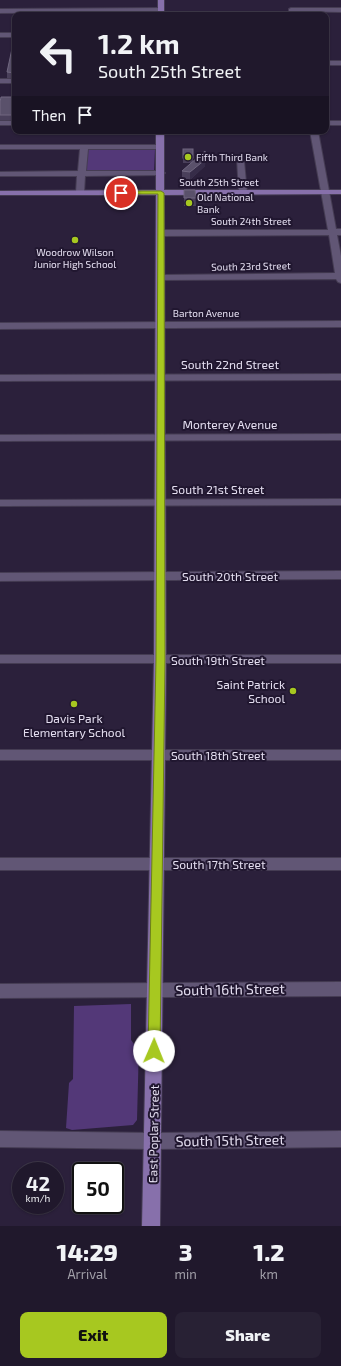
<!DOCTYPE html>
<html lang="en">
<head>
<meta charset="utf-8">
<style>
  body { margin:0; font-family:"Exo 2",sans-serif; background:#282134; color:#f1f3f6; height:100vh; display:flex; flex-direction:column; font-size:15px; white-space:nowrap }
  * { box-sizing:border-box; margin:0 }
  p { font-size:13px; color:#a2a0a9 }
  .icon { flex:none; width:22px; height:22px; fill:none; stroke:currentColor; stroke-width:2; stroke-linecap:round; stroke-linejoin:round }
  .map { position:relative; height:1226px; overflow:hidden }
  .panel { display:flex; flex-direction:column; background:#20182c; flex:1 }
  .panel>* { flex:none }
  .guide { position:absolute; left:12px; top:12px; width:317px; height:122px; border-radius:8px; box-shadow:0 1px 3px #0004,0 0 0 1px #3d3748; background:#20182c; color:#f1f3f6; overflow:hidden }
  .speed { position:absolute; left:12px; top:1162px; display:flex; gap:8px; font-size:20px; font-weight:700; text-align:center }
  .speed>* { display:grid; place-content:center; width:52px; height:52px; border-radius:50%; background:#20182c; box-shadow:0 1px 3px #0004,0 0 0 1px #3d3748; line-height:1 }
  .speed small { font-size:10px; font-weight:400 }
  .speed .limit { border:2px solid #111; border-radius:6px; background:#fff; color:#111 }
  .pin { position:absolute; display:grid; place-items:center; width:34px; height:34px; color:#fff; margin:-17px; border:2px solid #fff; border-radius:50%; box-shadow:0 1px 4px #0007 }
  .me { position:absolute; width:44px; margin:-22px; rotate:1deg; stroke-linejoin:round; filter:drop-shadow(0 0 3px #0008) }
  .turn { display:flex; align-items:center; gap:14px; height:84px; padding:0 20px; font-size:18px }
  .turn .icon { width:52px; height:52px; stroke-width:2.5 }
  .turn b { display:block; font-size:28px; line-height:34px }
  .then { display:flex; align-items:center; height:38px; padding:0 20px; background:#0003; gap:8px; font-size:15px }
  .eta { display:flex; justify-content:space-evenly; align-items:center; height:68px; text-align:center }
  .eta b { font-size:24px; font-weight:800; line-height:28px }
  .cta { display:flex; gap:8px; margin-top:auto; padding:8px 20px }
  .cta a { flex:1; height:46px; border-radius:8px; background:#a7c820; color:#111; font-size:16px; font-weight:800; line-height:46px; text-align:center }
  .cta a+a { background:#282134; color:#f1f3f6 }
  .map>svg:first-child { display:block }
</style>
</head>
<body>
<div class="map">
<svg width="341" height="1226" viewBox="0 0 341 1226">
  <rect width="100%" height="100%" fill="#2b203b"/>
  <g fill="#533878">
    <polygon points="154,148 155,149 154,171 87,172 87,166 85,165 88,149"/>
    <polygon points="131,1004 131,1040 134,1044 139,1044 137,1120 133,1125 72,1130 66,1128 69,1083 73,1079 74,1006"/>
  </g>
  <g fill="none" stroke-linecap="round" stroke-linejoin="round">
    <g stroke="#453c53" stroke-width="2">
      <g id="minor">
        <polygon points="291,8 341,8 341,12 289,11 289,9"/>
        <polygon points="0,9 161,8 164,10 161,12 0,13"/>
        <rect x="0" y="33" width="15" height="4"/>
        <rect x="326" y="61" width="15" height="4"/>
        <rect x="0" y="79" width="15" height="4"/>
        <rect x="0" y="121" width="15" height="4"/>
        <rect x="326" y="121" width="15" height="4"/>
        <polygon points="310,131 318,131 336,229 341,229 341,235 337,235 341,256 341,283 338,282 336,279 158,280 158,276 161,275 335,273 329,235 161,236 157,233 161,230 328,230"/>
        <polygon points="0,145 160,145 164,147 163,149 88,149 86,171 161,171 165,173 161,175 85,176 84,193 80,195 76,193 77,176 0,176 0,172 78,171 80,149 0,149"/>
        <polygon points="237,159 244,161 247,193 243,195 239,193"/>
        <polygon points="341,321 341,327 0,329 0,323"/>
        <polygon points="341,374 341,380 0,381 0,375"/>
        <polygon points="341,434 341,440 0,441 0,435"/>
        <polygon points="341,499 341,505 0,506 0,500"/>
        <polygon points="341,571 341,579 0,581 0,573"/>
        <rect x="0" y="655" width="341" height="8"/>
        <rect x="0" y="750" width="341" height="10"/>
        <rect x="0" y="858" width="341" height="12"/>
        <polygon points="341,982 341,996 0,998 0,984"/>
        <polygon points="0,1131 153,1133 341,1131 341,1147 153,1149 0,1147"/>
      </g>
    </g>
    <g stroke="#453c53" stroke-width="2">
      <g id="major">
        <rect x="158" y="0" width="6" height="15"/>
        <polygon points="156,131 164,131 164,190 341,190 341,194 164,195 166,660 160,1226 142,1226 154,660 156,195 0,195 0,191 156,190"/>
      </g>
    </g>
    <use href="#minor" fill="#615675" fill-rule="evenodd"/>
    <use href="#major" fill="#8770ab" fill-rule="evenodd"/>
  </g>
  <g fill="#4a405b">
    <polygon points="15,43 15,78 7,78 7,72"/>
    <polygon points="15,97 15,120 0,120 0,102"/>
    <polygon points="183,149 193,149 193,161 205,166 190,180 182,178 182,171 191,163 183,163"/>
    <polygon points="184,190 195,190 196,206 184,206"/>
  </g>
  <polygon fill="#362c48" points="206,159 205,166 190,180 190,172"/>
  <g fill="#5a516b" stroke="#706780">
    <polygon points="15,43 15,73 7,72 13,44"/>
    <polygon points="1,97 15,97 15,115 0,115 0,102"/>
    <rect x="183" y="149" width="10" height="9"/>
    <polygon points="205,151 206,159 190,172 182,171"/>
    <polygon points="184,190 195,190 196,198 184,198"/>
  </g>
  <polygon fill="#a7c820" stroke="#6d8215" points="121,191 161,191 164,193 165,660 160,1051 159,1055 154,1056 150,1055 148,1051 156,660 158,194 118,194 118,193"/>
  <g fill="#a7c820" stroke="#211730" stroke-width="1.5">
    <circle cx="188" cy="157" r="4"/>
    <circle cx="189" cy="203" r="4"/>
    <circle cx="75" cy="240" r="4"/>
    <circle cx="293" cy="691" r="4"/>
    <circle cx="74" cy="704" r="4"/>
  </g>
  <g text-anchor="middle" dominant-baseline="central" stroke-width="4" stroke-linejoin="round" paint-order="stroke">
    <g font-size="10" fill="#e5dff1" stroke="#211730" text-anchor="start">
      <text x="196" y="157">Fifth Third Bank</text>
      <text x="197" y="197">Old National<tspan x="197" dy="12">Bank</tspan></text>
      <text x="75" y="252" text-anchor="middle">Woodrow Wilson<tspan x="75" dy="12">Junior High School</tspan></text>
    </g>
    <g font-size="10" fill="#e5dff1" stroke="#211730">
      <text x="219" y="182">South 25th Street</text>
      <text x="251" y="221">South 24th Street</text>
      <text transform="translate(251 266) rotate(-1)">South 23rd Street</text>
      <text x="206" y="313">Barton Avenue</text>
    </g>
    <g font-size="12" fill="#e5dff1" stroke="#211730">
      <text x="230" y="364">South 22nd Street</text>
      <text x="230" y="424">Monterey Avenue</text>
      <text x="218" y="489">South 21st Street</text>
      <text x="230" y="576">South 20th Street</text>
      <text x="218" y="660">South 19th Street</text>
      <text x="218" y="755">South 18th Street</text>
      <text x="219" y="864">South 17th Street</text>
      <text transform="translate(153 1134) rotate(-89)">East Poplar Street</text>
    </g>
    <g font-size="12" fill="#e5dff1" stroke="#211730" text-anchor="end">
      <text x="285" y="684">Saint Patrick<tspan x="285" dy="14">School</tspan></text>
      <text x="74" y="718" text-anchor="middle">Davis Park<tspan x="74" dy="14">Elementary School</tspan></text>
    </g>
    <g font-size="14" fill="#e5dff1" stroke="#211730">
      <text transform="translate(230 989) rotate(-1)">South 16th Street</text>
      <text transform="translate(230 1140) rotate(-1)">South 15th Street</text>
    </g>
  </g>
</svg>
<div class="speed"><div>42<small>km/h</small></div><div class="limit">50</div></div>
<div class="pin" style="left:121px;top:193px;background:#d93025"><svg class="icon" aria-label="arrive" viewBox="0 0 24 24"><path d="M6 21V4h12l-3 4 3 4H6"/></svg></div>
<svg class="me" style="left:154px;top:1051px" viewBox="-20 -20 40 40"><circle r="19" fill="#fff"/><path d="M0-13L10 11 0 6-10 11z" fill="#a7c820"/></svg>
<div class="guide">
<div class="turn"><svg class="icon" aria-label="left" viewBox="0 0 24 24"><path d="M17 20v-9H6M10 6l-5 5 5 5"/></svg><div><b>1.2 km</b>South 25th Street</div></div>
<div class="then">Then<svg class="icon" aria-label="arrive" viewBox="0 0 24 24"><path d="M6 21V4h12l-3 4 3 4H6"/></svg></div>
</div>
</div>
<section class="panel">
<div class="eta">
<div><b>14:29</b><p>Arrival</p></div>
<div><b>3</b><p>min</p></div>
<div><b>1.2</b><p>km</p></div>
</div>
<div class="cta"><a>Exit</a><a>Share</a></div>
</section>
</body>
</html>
